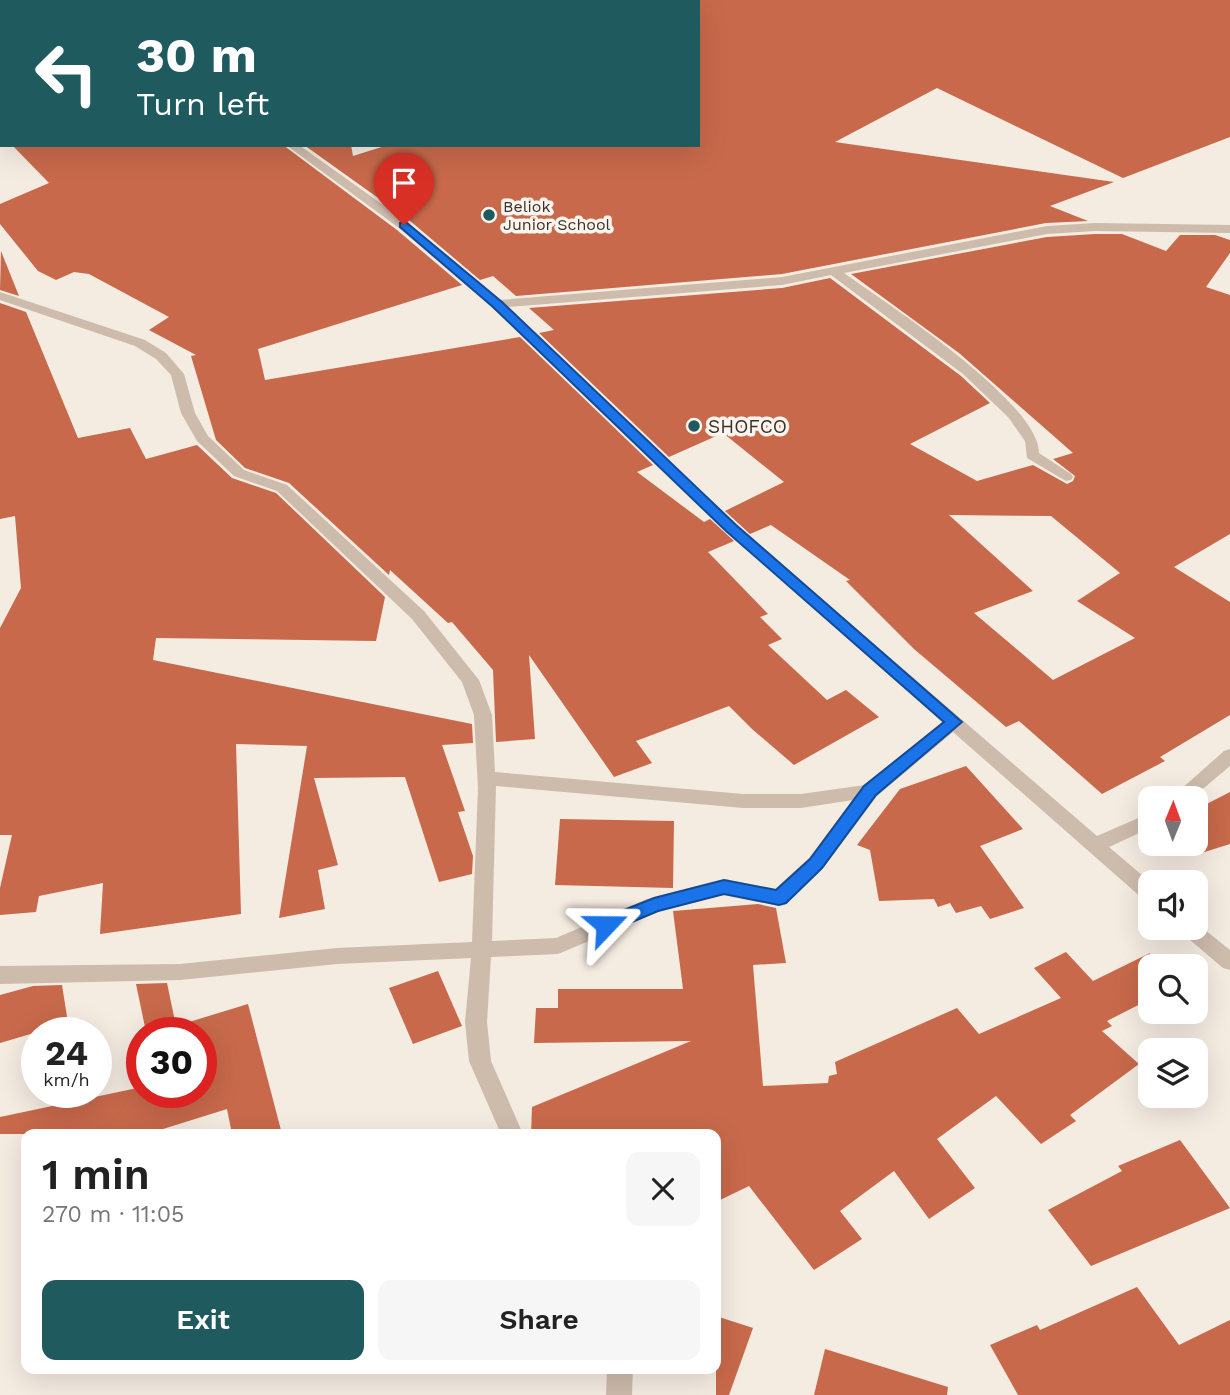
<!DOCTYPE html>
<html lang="en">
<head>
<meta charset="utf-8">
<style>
  body { margin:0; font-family:"Work Sans",sans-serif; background:#f6f6f6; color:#222; height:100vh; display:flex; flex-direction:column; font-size:26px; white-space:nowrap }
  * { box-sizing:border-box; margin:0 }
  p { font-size:23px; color:#767676 }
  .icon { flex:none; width:38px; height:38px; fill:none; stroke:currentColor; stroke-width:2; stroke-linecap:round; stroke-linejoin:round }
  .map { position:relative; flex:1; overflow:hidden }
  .sheet { position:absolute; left:21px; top:1129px; width:700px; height:245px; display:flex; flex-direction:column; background:#fff; border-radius:14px; box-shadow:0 7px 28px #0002 }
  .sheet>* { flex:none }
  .banner { position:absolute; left:0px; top:0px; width:700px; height:147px; box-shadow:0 7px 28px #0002; background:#1f5a5e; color:#fff; overflow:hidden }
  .needle { width:46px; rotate:1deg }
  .controls { position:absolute; left:1138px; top:786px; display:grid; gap:14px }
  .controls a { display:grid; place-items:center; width:70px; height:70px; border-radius:14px; background:#fff; box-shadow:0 7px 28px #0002; font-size:35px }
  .speed { position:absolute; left:21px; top:1017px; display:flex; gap:14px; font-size:35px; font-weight:700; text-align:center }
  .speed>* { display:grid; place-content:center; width:91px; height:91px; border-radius:50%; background:#fff; box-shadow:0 7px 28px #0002; line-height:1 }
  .speed small { font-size:18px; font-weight:400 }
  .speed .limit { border:10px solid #d22; background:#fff; color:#111 }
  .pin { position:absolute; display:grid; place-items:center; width:60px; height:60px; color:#fff; margin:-72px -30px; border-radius:50% 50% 50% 0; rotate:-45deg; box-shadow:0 0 7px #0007 }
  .pin .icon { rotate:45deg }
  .me { position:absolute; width:77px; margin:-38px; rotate:67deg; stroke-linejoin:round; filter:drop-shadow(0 0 5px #0008) }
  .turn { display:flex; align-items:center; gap:24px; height:147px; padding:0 21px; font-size:32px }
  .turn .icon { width:91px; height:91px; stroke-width:2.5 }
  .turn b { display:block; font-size:49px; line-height:60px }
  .round { display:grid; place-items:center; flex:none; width:74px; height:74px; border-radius:14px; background:#f6f6f6 }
  .summary { display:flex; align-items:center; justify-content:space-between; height:119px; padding:0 21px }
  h1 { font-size:42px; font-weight:600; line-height:52px }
  .primary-button { display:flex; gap:14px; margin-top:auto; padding:14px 21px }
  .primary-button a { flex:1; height:80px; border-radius:14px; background:#1f5a5e; color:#fff; font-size:28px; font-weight:600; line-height:80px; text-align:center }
  .primary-button a+a { background:#f6f6f6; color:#222 }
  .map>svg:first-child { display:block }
</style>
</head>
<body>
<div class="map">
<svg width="1230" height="1395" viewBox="0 0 1230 1395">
  <rect width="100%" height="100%" fill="#f4ebe1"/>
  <g fill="#c8694b" fill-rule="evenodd">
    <polygon points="698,0 1230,0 1230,137 1123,178 937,88 835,142 1114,182 1050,206 1088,221 1046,223 782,274 516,296 493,276 480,280 409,220 304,145 351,145 353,156 388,145 698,145"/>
    <polygon points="12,145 283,145 397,230 462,285 258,349 265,380 520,337 653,465 637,472 704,522 710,519 734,541 708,552 768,614 760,617 782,639 768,645 827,700 846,690 879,717 794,765 752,729 729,706 636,741 652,763 614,777 529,655 535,739 496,742 493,670 452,622 448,623 390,570 389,575 289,483 245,468 216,440 191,356 196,355 149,330 169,317 89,274 74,272 56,280 38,271 0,224 0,204 49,183"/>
    <path d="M 1095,234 L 1122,234 L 1166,251 L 1180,235 L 1215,235 L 1230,240 L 1230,253 L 1206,287 L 1230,295 L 1230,534 L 1174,567 L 1230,602 L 1230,715 L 1160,757 L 1165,761 L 1102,794 L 1019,721 L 1006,727 L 914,649 L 846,581 L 850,580 L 771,525 L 750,534 L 725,511 L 784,482 L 723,433 L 669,457 L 539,333 L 554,330 L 529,308 L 782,288 L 830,278 L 961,376 L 990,403 L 910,444 L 977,481 L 1033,465 L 1067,484 L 1073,481 L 1075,476 L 1053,459 L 1073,453 L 959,353 L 851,274 L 1047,237 ZM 949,515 L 1051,516 L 1120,573 L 1077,601 L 1135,638 L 1053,680 L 974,613 L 1033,591 Z"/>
    <polygon points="1,251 19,296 0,290"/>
    <polygon points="0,303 26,312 78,438 130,428 146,459 197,445 232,478 276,493 385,597 376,641 156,638 153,660 472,724 473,743 442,745 465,811 458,812 473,856 472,874 439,882 405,777 314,778 338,865 318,870 325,909 279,918 307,746 236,744 241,914 100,934 103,883 39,896 36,912 0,915 0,888 12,835 0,835 0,628 21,588 15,516 0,519"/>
    <polygon points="966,766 1023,829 980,846 1024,908 990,919 981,906 956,913 950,903 938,907 934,899 879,901 870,850 857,845 900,789"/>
    <polygon points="1230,792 1230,844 1195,855 1195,810"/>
    <polygon points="560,819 674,821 673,888 555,885"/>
    <polygon points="758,904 776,908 786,963 753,965 763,1086 828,1083 829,1076 837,1074 835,1062 957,1008 979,1034 1061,998 1034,968 1066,952 1093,981 1150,953 1150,999 1107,1021 1112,1026 1102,1031 1139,1064 1070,1115 1076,1121 1041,1144 996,1096 937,1139 975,1188 929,1219 894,1171 840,1211 862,1239 814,1270 749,1186 716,1202 716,1134 531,1134 532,1107 691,1041 534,1043 536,1008 558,1008 558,989 683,989 673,911"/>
    <polygon points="438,971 462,1026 413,1044 389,988"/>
    <polygon points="167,983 176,1026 248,1004 282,1134 232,1134 227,1109 147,1134 0,1134 0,1117 142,1087 142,1092 201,1092 201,1032 146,1032 136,984"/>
    <polygon points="62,985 68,1023 0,1043 0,995 33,986"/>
    <polygon points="1180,1140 1230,1208 1091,1266 1048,1210 1122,1171 1118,1166"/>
    <polygon points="1137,1287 1179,1345 1230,1320 1230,1395 1018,1395 990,1345 1037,1325 1040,1330"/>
    <polygon points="716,1316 753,1328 729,1395 716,1395"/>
    <polygon points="825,1349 948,1387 947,1395 814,1395"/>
  </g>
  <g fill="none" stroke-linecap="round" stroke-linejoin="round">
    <g fill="#cdbbac" fill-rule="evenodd">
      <polygon points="122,0 132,0 134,2 123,2"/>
      <polygon points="302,0 314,0 300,2"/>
      <rect x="0" y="105" width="2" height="6"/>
      <path d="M 286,145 L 299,145 L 407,222 L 500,300 L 782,277 L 1047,226 L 1095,223 L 1230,225 L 1230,233 L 1095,231 L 1047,234 L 844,273 C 886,303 1039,402 1039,453 L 1071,474 L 1073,477 L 1071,480 L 1066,481 L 1027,458 L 1025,441 L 1008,417 L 963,374 L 831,275 L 782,285 L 508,307 L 736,525 L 1097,836 L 1150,813 L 1150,828 L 1109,847 L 1150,882 L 1150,902 L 1143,899 L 953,732 L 877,796 L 823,868 L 786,904 L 779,906 L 724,895 L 658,912 L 558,954 L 491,957 L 487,1022 L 491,1061 L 523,1134 L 501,1134 L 469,1061 L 465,1022 L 471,958 L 337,964 L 180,980 L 0,984 L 0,966 L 180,964 L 337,948 L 472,942 L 478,788 L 474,715 L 462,682 L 412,619 L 277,491 L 234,476 L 197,441 L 181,413 L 171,375 L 156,359 L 135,346 L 0,300 L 0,292 L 145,340 L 166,353 L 184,374 L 195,413 L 208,436 L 244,470 L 287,485 L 424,611 L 479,680 L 492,715 L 495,772 L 743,794 L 801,794 L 865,785 L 942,722 L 726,531 L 492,307 L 399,228 ZM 496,786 L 743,808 L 801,808 L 853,800 L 809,858 L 775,889 L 724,879 L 647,899 L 556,938 L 492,941 Z"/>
      <polygon points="1230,749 1230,766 1192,798 1171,798 1224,751"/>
      <polygon points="1195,922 1230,950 1230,970 1223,968 1183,934 1180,928 1195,928"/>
      <polygon points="607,1368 633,1368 632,1395 606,1395"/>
    </g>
  </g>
  <polygon fill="#1a73e8" stroke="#114b97" stroke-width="2" points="400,223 407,223 502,302 736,525 962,722 876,795 822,868 786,903 779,905 724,894 658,911 606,933 599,931 597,925 599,920 654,898 724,880 776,890 810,859 864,786 944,722 726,531 493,307 400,227"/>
  <g fill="#1f5a5e" stroke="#fbf5ee" stroke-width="2.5">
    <circle cx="489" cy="215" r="7"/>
    <circle cx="694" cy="426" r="7"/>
  </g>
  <g text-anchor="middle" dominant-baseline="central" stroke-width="7" stroke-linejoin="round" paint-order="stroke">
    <g font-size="16" fill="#3b302b" stroke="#fbf5ee" text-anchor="start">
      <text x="503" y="206">Beliok<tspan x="503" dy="18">Junior School</tspan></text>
    </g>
    <g font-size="19" fill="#3b302b" stroke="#fbf5ee" text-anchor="start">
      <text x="708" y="426">SHOFCO</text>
    </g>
  </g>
</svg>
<div class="controls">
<a><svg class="needle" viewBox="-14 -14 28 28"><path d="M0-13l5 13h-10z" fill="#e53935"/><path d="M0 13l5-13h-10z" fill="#767676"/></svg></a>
<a><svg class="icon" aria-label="sound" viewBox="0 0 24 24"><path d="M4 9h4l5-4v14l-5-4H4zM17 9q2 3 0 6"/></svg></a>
<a><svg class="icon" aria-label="search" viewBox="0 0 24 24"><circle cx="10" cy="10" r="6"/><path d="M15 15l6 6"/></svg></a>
<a><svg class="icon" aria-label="layers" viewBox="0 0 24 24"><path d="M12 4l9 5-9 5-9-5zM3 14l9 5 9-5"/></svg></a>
</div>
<div class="speed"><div>24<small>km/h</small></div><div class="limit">30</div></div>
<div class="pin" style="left:404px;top:225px;background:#d93025"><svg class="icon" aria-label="arrive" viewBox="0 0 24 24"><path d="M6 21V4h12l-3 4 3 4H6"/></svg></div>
<svg class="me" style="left:606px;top:925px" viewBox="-20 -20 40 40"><path d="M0-17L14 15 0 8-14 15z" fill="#1a73e8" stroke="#fff" stroke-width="4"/></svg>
<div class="banner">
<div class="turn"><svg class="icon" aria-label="left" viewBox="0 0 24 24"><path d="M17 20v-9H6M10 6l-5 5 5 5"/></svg><div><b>30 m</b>Turn left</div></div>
</div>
<section class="sheet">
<div class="summary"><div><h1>1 min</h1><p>270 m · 11:05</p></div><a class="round"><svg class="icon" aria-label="close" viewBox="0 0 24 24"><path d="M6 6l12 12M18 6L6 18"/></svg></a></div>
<div class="primary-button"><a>Exit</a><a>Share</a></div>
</section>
</div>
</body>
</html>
